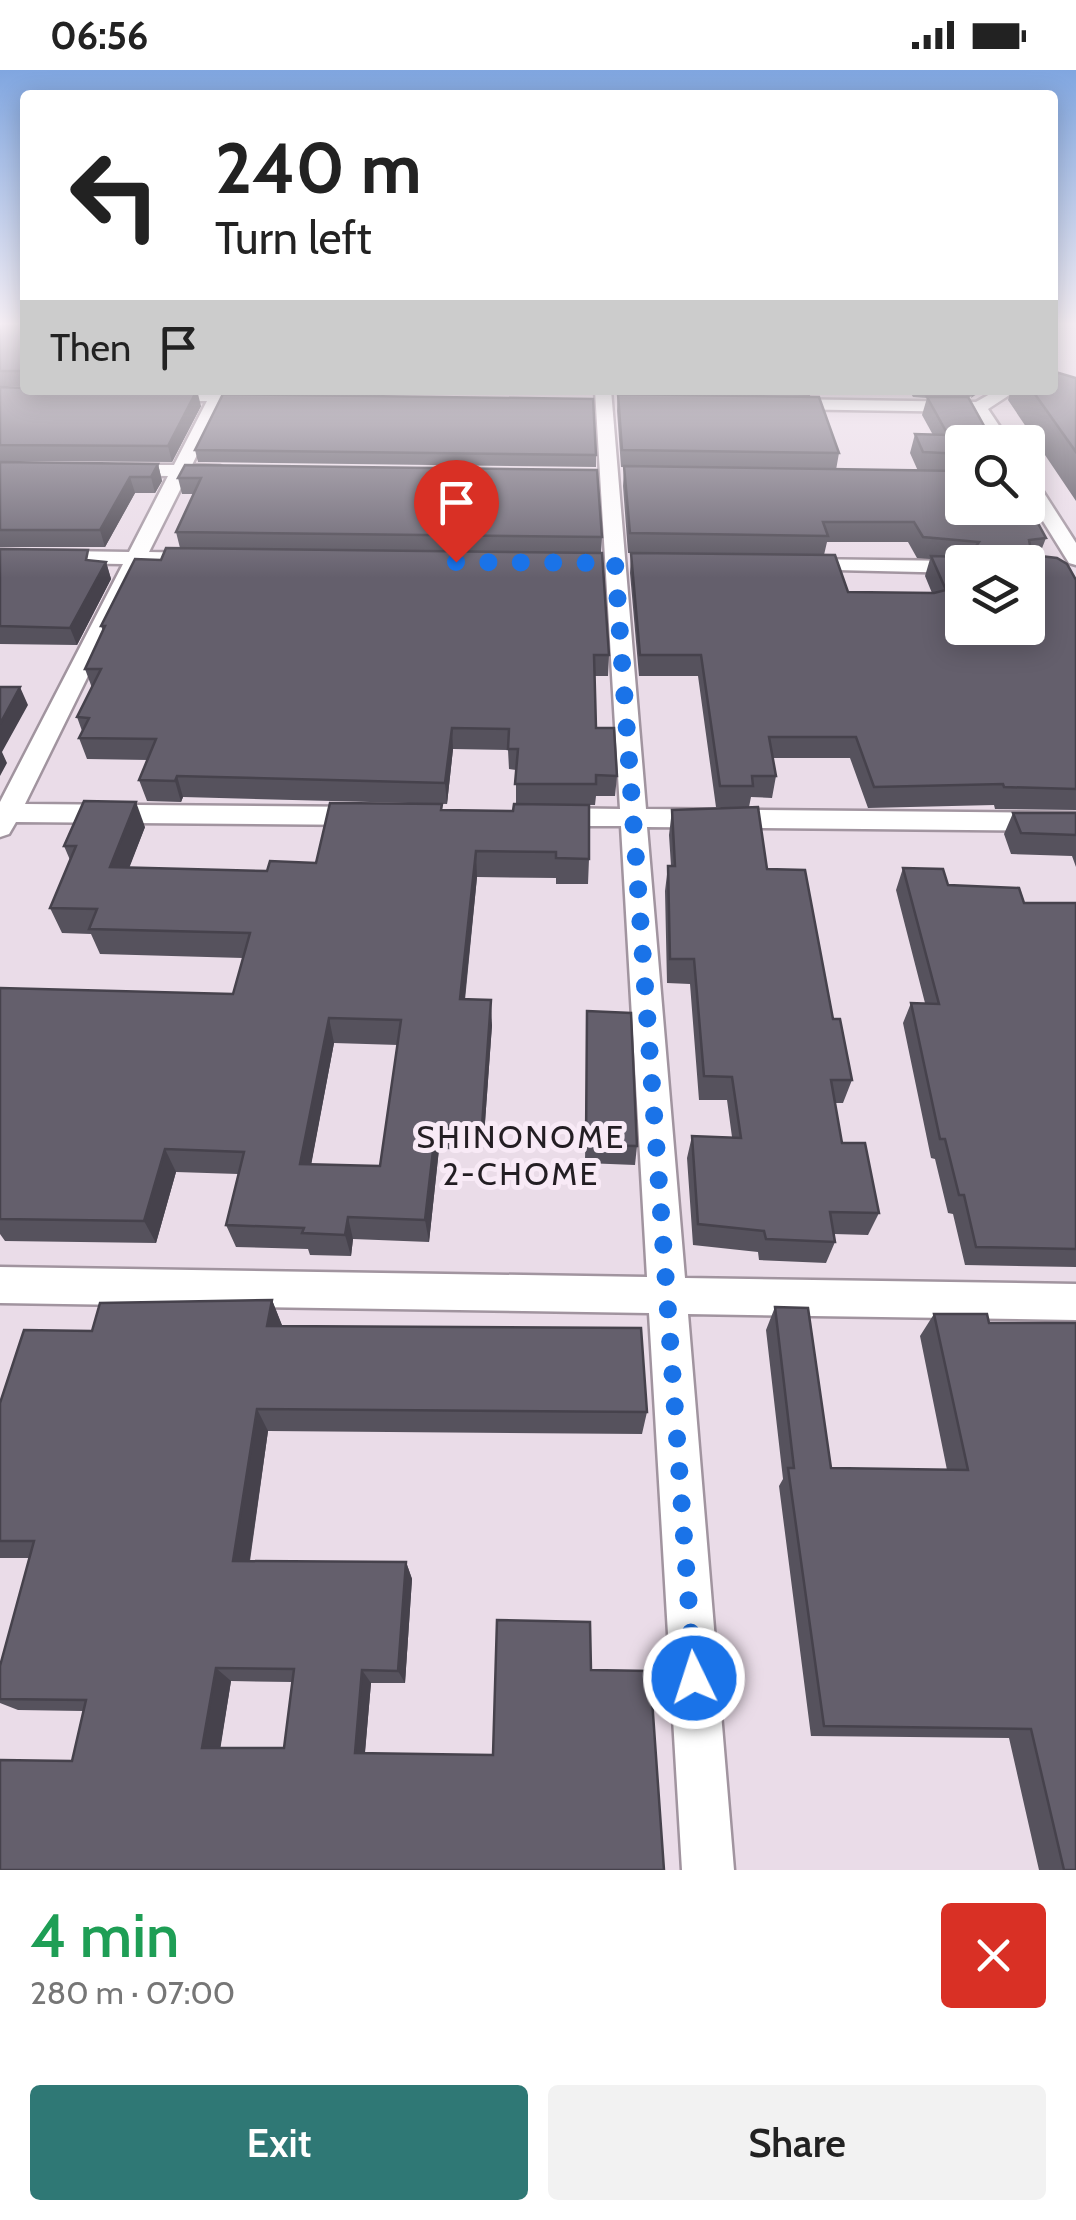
<!DOCTYPE html>
<html lang="en">
<head>
<meta charset="utf-8">
<style>
  body { margin:0; font-family:Cabin,sans-serif; background:#f2f2f2; color:#222; height:100vh; display:flex; flex-direction:column; font-size:38px; white-space:nowrap }
  * { box-sizing:border-box; margin:0 }
  p { font-size:32px; color:#767676 }
  .icon { flex:none; width:55px; height:55px; fill:none; stroke:currentColor; stroke-width:2; stroke-linecap:round; stroke-linejoin:round }
  .map { position:relative; height:1800px; overflow:hidden }
  .side { display:flex; flex-direction:column; background:#fff; flex:1 }
  .side>* { flex:none }
  .banner { position:absolute; left:20px; top:20px; width:1038px; height:305px; border-radius:10px; box-shadow:0 5px 25px #0003; background:#fff; color:#222; overflow:hidden }
  .buttons { position:absolute; left:945px; top:355px; display:grid; gap:20px }
  .buttons a { display:grid; place-items:center; width:100px; height:100px; border-radius:10px; background:#fff; box-shadow:0 5px 25px #0003; font-size:50px }
  .pin { position:absolute; display:grid; place-items:center; width:85px; height:85px; color:#fff; margin:-102px -42px; border-radius:50% 50% 50% 0; rotate:-45deg; box-shadow:0 0 10px #0007 }
  .pin .icon { rotate:45deg }
  .me { position:absolute; width:110px; margin:-55px; rotate:356deg; stroke-linejoin:round; filter:drop-shadow(0 0 8px #0008) }
  .turn { display:flex; align-items:center; gap:35px; height:210px; padding:0 30px; font-size:45px }
  .turn .icon { width:130px; height:130px; stroke-width:2.5 }
  .turn b { display:block; font-size:70px; line-height:85px }
  .then { display:flex; align-items:center; height:95px; padding:0 30px; background:#0003; gap:20px; font-size:38px }
  .round { display:grid; place-items:center; flex:none; width:105px; height:105px; border-radius:10px; background:#f2f2f2 }
  .headline { display:flex; align-items:center; justify-content:space-between; height:170px; padding:0 30px }
  h1 { font-size:60px; font-weight:600; line-height:75px; color:#1e9e55 }
  .cta { display:flex; gap:20px; margin-top:auto; padding:20px 30px }
  .cta a { flex:1; height:115px; border-radius:10px; background:#2f7875; color:#fff; font-size:40px; font-weight:600; line-height:115px; text-align:center }
  .cta a+a { background:#f2f2f2; color:#222 }
  .status { display:flex; justify-content:space-between; align-items:center; height:70px; padding:0 50px; background:#fff; direction:ltr }
  .status svg { height:28px; fill:currentColor }
  .map>svg:first-child { display:block }
</style>
</head>
<body>
<div class="status"><b>06:56</b><svg viewBox="0 0 49 12"><path d="M0 12V9h3v3zM5 12V6h3v6zM10 12V3h3v9zM15 12V0h3v12zM26 1h20v11H26zM47 4h2v5h-2z"/></svg></div>
<div class="map">
<svg width="1076" height="1800" viewBox="0 0 1076 1800">
  <rect width="100%" height="100%" fill="#eadce8"/>
  <g fill="none" stroke-linecap="round" stroke-linejoin="round">
    <g stroke="#a1949f" stroke-width="5">
      <g id="street">
        <polygon points="229,320 269,327 261,332 223,332 192,395 220,396 229,401 220,406 187,406 149,482 200,483 210,489 200,495 143,494 25,734 367,737 380,746 367,755 16,752 9,764 0,767 0,732 123,494 0,492 0,480 129,482 168,406 121,405 112,400 121,395 174,395 207,331 162,331 154,326 162,321"/>
        <polygon points="595,320 611,320 646,739 1076,743 1076,761 647,757 685,1208 1076,1214 1076,1250 688,1244 734,1800 682,1800 649,1243 0,1233 0,1197 647,1207 621,756 548,756 535,747 548,738 620,739"/>
        <polygon points="997,320 1017,320 988,339 1010,372 994,372 974,342 781,339 773,334 781,329 976,332"/>
        <polygon points="1028,407 1035,409 1076,473 1076,495 1069,493 1028,427"/>
        <polygon points="801,489 962,491 969,492 962,492 962,503 794,499 794,491"/>
      </g>
    </g>
    <use href="#street" fill="#fff" fill-rule="evenodd"/>
  </g>
  <g fill="#56525d" fill-rule="evenodd">
    <polygon points="0,256 25,256 25,317 0,316"/>
    <polygon points="1076,308 1076,431 1008,330 1011,320 1052,320"/>
    <polygon points="0,317 201,336 172,392 0,391"/>
    <polygon points="315,320 593,320 591,323"/>
    <path d="M 613,320 L 983,320 L 968,328 L 962,372 L 962,438 L 1046,468 L 1039,486 L 1076,510 L 1076,740 L 995,739 L 994,735 L 868,738 L 850,688 L 773,688 L 776,706 L 772,728 L 751,727 L 749,737 L 716,737 L 698,606 L 639,606 L 630,503 L 631,483 L 628,483 L 623,416 L 624,397 L 621,397 L 617,341 L 618,324 L 839,383 L 836,400 L 918,401 L 910,383 L 915,364 L 933,365 L 922,345 L 927,328 L 913,327 L 910,322 L 811,320 L 810,326 L 615,323 ZM 827,472 L 908,472 L 917,488 L 930,489 L 925,506 L 932,523 L 848,522 L 824,485 Z"/>
    <polygon points="195,380 596,385 596,397 198,392"/>
    <polygon points="0,392 158,394 162,411 155,423 135,423 105,477 0,477"/>
    <polygon points="185,395 602,467 601,483 609,585 608,606 595,606 596,658 617,706 615,726 596,726 595,735 516,734 516,700 509,699 508,680 453,679 447,734 183,727 181,732 147,731 139,710 148,690 87,689 79,668 82,661 77,647 92,618 85,599 103,561 101,556 161,490 180,478 176,462 194,424 182,424 178,408"/>
    <polygon points="0,479 106,492 111,509 77,575 0,574"/>
    <path d="M 442,734 L 442,740 L 589,789 L 588,814 L 556,814 L 556,808 L 477,807 L 465,930 L 492,955 L 483,1080 L 439,1079 L 429,1172 L 353,1169 L 351,1186 L 310,1185 L 308,1179 L 236,1177 L 226,1155 L 238,1104 L 176,1102 L 156,1173 L 5,1171 L 0,1164 L 0,918 L 233,924 L 243,888 L 100,884 L 91,864 L 62,863 L 50,838 L 70,790 L 64,776 L 145,757 L 129,797 L 267,801 L 316,793 ZM 334,973 L 398,975 L 380,1096 L 311,1094 Z"/>
    <polygon points="672,740 767,799 833,949 852,1010 843,1033 835,1033 842,1073 879,1143 868,1165 834,1164 835,1172 826,1193 759,1190 758,1182 693,1175 687,1088 692,1066 732,1067 727,1030 699,1030 690,914 667,913 665,821 668,796 671,796 669,765"/>
    <polygon points="1013,743 1076,743 1076,797 1072,786 1011,784 1004,764"/>
    <polygon points="903,798 948,815 1024,833 1076,833 1076,1197 965,1195 953,1144 948,1143 935,1089 931,1088 903,953 911,933 925,933 896,820"/>
    <polygon points="587,941 637,1076 635,1095 585,1093"/>
    <path d="M 272,1230 L 282,1256 L 647,1342 L 642,1364 L 268,1361 L 250,1491 L 406,1492 L 412,1509 L 405,1613 L 371,1613 L 365,1683 L 493,1685 L 591,1600 L 664,1800 L 72,1691 L 83,1641 L 18,1640 L 0,1633 L 0,1596 L 30,1488 L 0,1488 L 0,1333 L 92,1261 ZM 231,1611 L 292,1612 L 284,1678 L 220,1678 Z"/>
    <polygon points="775,1237 831,1398 947,1400 920,1266 934,1244 989,1253 1076,1800 1039,1800 1009,1668 811,1666 779,1416 783,1409 766,1260"/>
  </g>
  <g fill="#46424c">
    <polygon points="197,320 201,336 172,392 168,376"/>
    <polygon points="973,320 983,320 971,328"/>
    <polygon points="158,394 162,411 155,423 151,407"/>
    <polygon points="130,407 135,423 105,477 100,460"/>
    <polygon points="106,492 111,509 77,575 70,558"/>
    <polygon points="20,617 28,635 2,682 7,693 0,706 0,654"/>
    <polygon points="452,658 453,679 447,734 445,713"/>
    <polygon points="177,706 183,727 181,732 175,711"/>
    <polygon points="136,732 145,757 120,822 110,797"/>
    <polygon points="476,781 477,807 462,954 460,929"/>
    <polygon points="491,930 492,955 483,1080 482,1056"/>
    <polygon points="329,948 334,973 307,1117 300,1094"/>
    <polygon points="436,1055 439,1079 429,1172 425,1150"/>
    <polygon points="165,1079 176,1102 156,1173 144,1151"/>
    <polygon points="348,1147 353,1169 351,1186 345,1165"/>
    <polygon points="272,1230 282,1255 278,1281 267,1256"/>
    <polygon points="257,1339 268,1361 247,1508 233,1491"/>
    <polygon points="406,1492 412,1509 405,1613 398,1601"/>
    <polygon points="216,1598 231,1611 219,1687 202,1678"/>
    <polygon points="362,1600 371,1613 364,1692 355,1683"/>
  </g>
  <g fill="#645f6c" stroke="#46424c" stroke-width="2.5" fill-rule="evenodd">
    <rect x="0" y="256" width="25" height="45"/>
    <polygon points="1052,301 1076,308 1076,382 1032,320 1052,320"/>
    <polygon points="0,317 25,318 25,320 197,320 168,376 0,375"/>
    <polygon points="223,324 593,329 596,385 195,380"/>
    <polygon points="618,324 819,327 839,383 622,380"/>
    <polygon points="927,327 968,327 993,372 962,372 962,384 923,382 915,364 948,365"/>
    <polygon points="0,392 158,394 151,407 130,407 100,460 0,460"/>
    <polygon points="185,395 597,400 602,467 176,462 201,408 178,408"/>
    <path d="M 624,396 L 962,401 L 962,438 L 1028,438 L 1028,435 L 1046,468 L 1029,470 L 1032,485 L 1057,488 L 1067,494 L 1076,510 L 1076,719 L 1004,717 L 1003,714 L 874,717 L 856,667 L 769,667 L 776,706 L 752,706 L 753,716 L 720,716 L 701,585 L 640,585 L 631,483 L 835,485 L 848,522 L 934,523 L 946,520 L 931,486 L 968,487 L 979,472 L 923,467 L 914,452 L 823,452 L 828,466 L 630,463 ZM 962,492 L 1028,492 L 1028,558 L 962,558 Z"/>
    <polygon points="166,478 602,483 609,585 594,585 596,658 614,658 617,706 596,705 596,714 515,714 518,679 508,679 509,659 452,658 445,713 177,706 175,711 139,710 156,669 79,668 89,648 77,647 101,599 85,599 105,556 101,556 135,489 161,490"/>
    <polygon points="0,479 88,480 86,490 106,492 70,558 0,556"/>
    <polygon points="0,617 20,617 0,654"/>
    <path d="M 84,731 L 136,732 L 110,797 L 267,801 L 270,791 L 316,793 L 330,733 L 442,734 L 441,740 L 513,741 L 514,734 L 589,735 L 589,789 L 556,788 L 556,782 L 476,781 L 460,929 L 491,930 L 482,1056 L 436,1055 L 425,1150 L 348,1147 L 345,1165 L 302,1163 L 304,1158 L 226,1155 L 244,1082 L 165,1079 L 144,1151 L 0,1149 L 0,918 L 233,924 L 250,863 L 89,859 L 97,839 L 50,838 L 76,776 L 64,776 ZM 329,948 L 401,950 L 380,1096 L 300,1094 Z"/>
    <polygon points="758,737 767,799 805,800 833,949 840,949 852,1010 831,1010 842,1073 865,1073 879,1143 830,1142 835,1172 766,1169 764,1161 698,1154 692,1066 741,1068 732,1007 704,1006 694,889 670,889 668,796 675,796 672,740"/>
    <polygon points="1013,743 1076,743 1076,765 1021,763"/>
    <polygon points="903,798 943,799 948,815 1019,818 1024,833 1076,833 1076,1179 976,1177 964,1125 959,1125 945,1069 940,1069 911,933 939,934"/>
    <polygon points="587,941 631,943 637,1076 586,1075"/>
    <path d="M 272,1230 L 267,1256 L 641,1258 L 647,1342 L 257,1339 L 233,1491 L 406,1492 L 398,1601 L 362,1600 L 355,1683 L 493,1685 L 497,1550 L 590,1552 L 591,1600 L 650,1601 L 664,1800 L 0,1800 L 0,1690 L 72,1691 L 86,1630 L 0,1629 L 0,1596 L 34,1471 L 0,1471 L 0,1333 L 24,1260 L 92,1261 L 100,1233 ZM 216,1598 L 294,1599 L 284,1678 L 202,1678 Z"/>
    <polygon points="775,1237 808,1238 831,1398 968,1400 934,1244 987,1244 989,1253 1076,1253 1076,1800 1064,1800 1031,1659 824,1656 788,1398 794,1398"/>
  </g>
  <linearGradient id="sky" x2="0" y2="1"><stop stop-color="#80a6e0"/><stop offset="0.5" stop-color="#f6eff5"/><stop offset="1" stop-color="#f6eff5" stop-opacity="0"/></linearGradient>
  <rect width="1076" height="508" fill="url(#sky)"/>
  <g fill="none" stroke-linecap="round" stroke-linejoin="round">
    <polyline stroke="#1a73e8" stroke-width="18" stroke-dasharray="0 32.4" points="456,492 615,493 694,1608"/>
  </g>
  <g text-anchor="middle" dominant-baseline="central" stroke-width="10" stroke-linejoin="round" paint-order="stroke">
    <g font-size="32" letter-spacing="2.5" fill="#231e23" stroke="#f8eaf6">
      <text x="521" y="1066">SHINONOME<tspan x="521" dy="37">2-CHOME</tspan></text>
    </g>
  </g>
</svg>
<div class="buttons">
<a><svg class="icon" aria-label="search" viewBox="0 0 24 24"><circle cx="10" cy="10" r="6"/><path d="M15 15l6 6"/></svg></a>
<a><svg class="icon" aria-label="layers" viewBox="0 0 24 24"><path d="M12 4l9 5-9 5-9-5zM3 14l9 5 9-5"/></svg></a>
</div>
<div class="pin" style="left:456px;top:492px;background:#d93025"><svg class="icon" aria-label="arrive" viewBox="0 0 24 24"><path d="M6 21V4h12l-3 4 3 4H6"/></svg></div>
<svg class="me" style="left:694px;top:1608px" viewBox="-20 -20 40 40"><circle r="17" fill="#1a73e8" stroke="#fff" stroke-width="3"/><path d="M0-11L8 9 0 5-8 9z" fill="#fff"/></svg>
<div class="banner">
<div class="turn"><svg class="icon" aria-label="left" viewBox="0 0 24 24"><path d="M17 20v-9H6M10 6l-5 5 5 5"/></svg><div><b>240 m</b>Turn left</div></div>
<div class="then">Then<svg class="icon" aria-label="arrive" viewBox="0 0 24 24"><path d="M6 21V4h12l-3 4 3 4H6"/></svg></div>
</div>
</div>
<section class="side">
<div class="headline"><div><h1>4 min</h1><p>280 m · 07:00</p></div><a class="round" style="background:#d93025;color:#fff"><svg class="icon" aria-label="close" viewBox="0 0 24 24"><path d="M6 6l12 12M18 6L6 18"/></svg></a></div>
<div class="cta"><a>Exit</a><a>Share</a></div>
</section>
</body>
</html>
